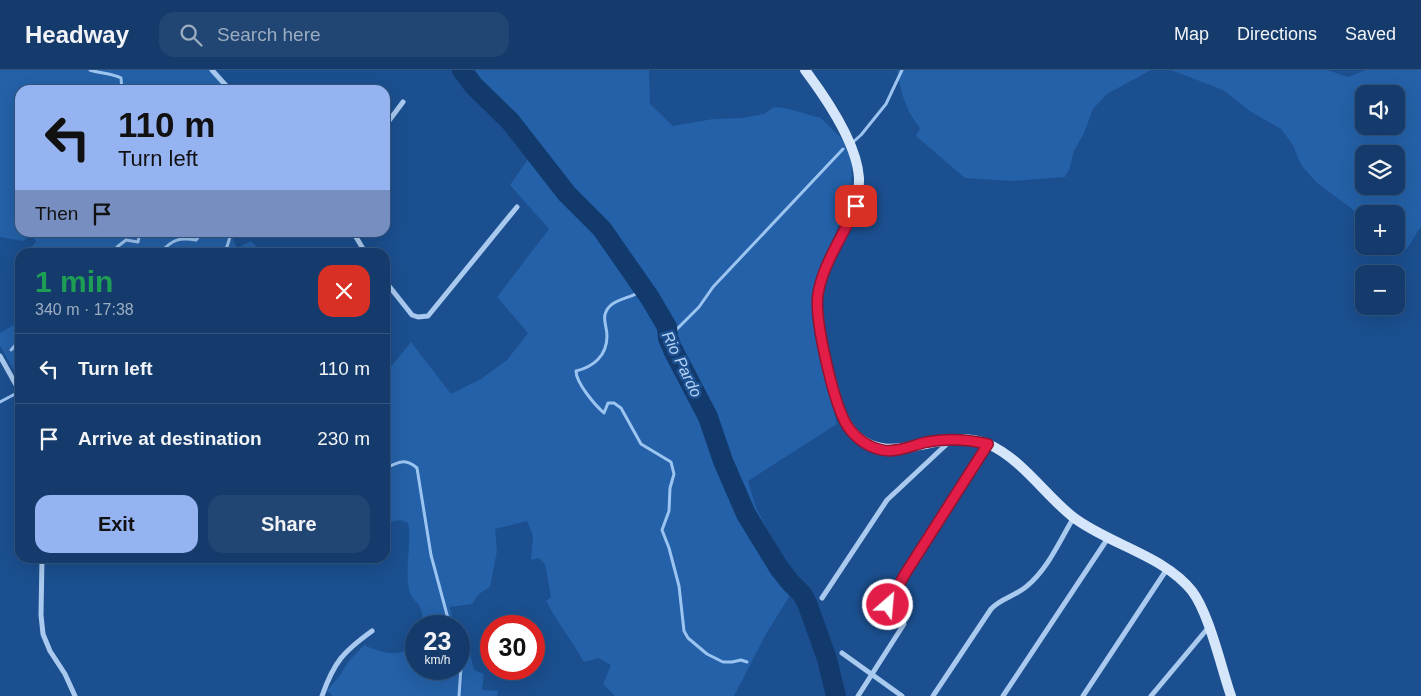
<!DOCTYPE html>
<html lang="en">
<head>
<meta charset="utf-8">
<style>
  body { margin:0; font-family:Helvetica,sans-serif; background:#214673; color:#f1f3f6; height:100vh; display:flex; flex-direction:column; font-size:19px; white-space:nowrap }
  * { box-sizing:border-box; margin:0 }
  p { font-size:16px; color:#9dadc1 }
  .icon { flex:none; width:28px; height:28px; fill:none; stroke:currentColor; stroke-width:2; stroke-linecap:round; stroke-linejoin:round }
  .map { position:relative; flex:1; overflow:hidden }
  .details { position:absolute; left:15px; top:178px; width:375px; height:315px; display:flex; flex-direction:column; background:#143b6b; border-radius:15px; box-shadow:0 5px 20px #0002,0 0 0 1px #33557e }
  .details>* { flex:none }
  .hud { position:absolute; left:15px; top:15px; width:375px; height:152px; border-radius:15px; box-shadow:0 5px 20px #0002,0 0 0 1px #33557e; background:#95b2f1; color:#111; overflow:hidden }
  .fabs { position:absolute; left:1355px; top:15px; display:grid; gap:10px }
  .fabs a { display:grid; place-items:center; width:50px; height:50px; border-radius:10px; background:#143b6b; box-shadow:0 5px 20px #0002,0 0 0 1px #33557e; font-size:25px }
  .speed { position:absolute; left:405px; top:545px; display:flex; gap:10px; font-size:25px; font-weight:700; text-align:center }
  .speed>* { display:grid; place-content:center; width:65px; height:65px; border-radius:50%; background:#143b6b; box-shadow:0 5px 20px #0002,0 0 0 1px #33557e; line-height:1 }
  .speed small { font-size:12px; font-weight:400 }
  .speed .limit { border:8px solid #d22; background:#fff; color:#111 }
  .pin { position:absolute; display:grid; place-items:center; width:42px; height:42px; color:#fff; margin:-21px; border-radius:10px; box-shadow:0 2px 8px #0006 }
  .me { position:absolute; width:55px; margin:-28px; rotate:27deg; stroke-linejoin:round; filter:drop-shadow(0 0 4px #0008) }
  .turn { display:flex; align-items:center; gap:18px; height:105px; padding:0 20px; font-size:22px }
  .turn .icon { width:65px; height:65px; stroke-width:2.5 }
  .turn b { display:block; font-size:35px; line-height:42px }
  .then { display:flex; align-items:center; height:48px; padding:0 20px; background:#0003; gap:10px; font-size:19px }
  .round { display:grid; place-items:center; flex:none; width:52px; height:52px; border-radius:15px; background:#214673 }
  .overview { display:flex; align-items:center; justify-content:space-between; height:85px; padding:0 20px }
  h1 { font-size:30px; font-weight:700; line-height:38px; color:#1e9e55 }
  .action { display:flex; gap:10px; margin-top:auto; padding:10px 20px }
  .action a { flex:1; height:58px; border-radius:15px; background:#95b2f1; color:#111; font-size:20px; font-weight:700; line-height:58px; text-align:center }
  .action a+a { background:#214673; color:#f1f3f6 }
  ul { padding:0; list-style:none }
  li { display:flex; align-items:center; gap:15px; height:70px; padding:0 20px; border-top:1px solid #33557e }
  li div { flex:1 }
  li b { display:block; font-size:19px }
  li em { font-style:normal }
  header { display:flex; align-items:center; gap:30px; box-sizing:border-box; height:70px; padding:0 25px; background:#143b6b; border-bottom:1px solid #33557e }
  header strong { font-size:24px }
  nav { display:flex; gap:28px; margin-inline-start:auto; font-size:18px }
  .search { width:350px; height:45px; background:#214673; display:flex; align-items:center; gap:12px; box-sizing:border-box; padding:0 18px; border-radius:15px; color:#9dadc1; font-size:19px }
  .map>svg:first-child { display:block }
</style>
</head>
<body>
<header>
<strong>Headway</strong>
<div class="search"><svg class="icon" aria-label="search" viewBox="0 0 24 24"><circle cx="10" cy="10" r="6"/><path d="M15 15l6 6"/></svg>Search here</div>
<nav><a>Map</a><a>Directions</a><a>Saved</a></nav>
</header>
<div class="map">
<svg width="1421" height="626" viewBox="0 0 1421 626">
  <rect width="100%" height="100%" fill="#1b4f8f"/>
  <g fill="#2461a8" fill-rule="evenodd">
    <polygon points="0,0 212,0 232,20 20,20 20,162 230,163 237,178 251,171 261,182 28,182 36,171 31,165 23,171 0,167"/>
    <path d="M 461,0 L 649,0 L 650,34 L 673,56 L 713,49 L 742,48 L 764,44 L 774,37 L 785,38 L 821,48 L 852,79 L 851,125 L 814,216 L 814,263 L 837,354 L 748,411 L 756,438 L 797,514 L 766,564 L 734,626 L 615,626 L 603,614 L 611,595 L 598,588 L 584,592 C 572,571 557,552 546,531 L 551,527 L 545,494 L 539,488 L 531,490 L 533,466 L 527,451 L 495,459 L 497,481 L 490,517 L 479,524 L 472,534 L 450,537 L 454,556 L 423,556 L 422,543 L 418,533 C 398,522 414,471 408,453 L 400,450 L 385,453 L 385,304 L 411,272 L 451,324 L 481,309 L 507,290 L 528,263 L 497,227 L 549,159 L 510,115 L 535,79 L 489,36 Z"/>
    <path d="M 897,0 L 1151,0 L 1107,24 L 1093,39 L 1084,63 L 1074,81 L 1069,100 L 1065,107 L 1013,111 L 965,108 L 916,66 L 920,58 C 905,40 901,22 897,0 Z"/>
    <path d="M 1171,0 L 1327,0 L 1348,7 L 1366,0 L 1421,0 L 1421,157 C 1412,168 1412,177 1399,184 L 1389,176 L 1396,176 L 1396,144 L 1364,144 L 1364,152 L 1352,139 L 1316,112 L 1301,95 L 1293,75 L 1281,59 L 1251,42 L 1223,20 ZM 1364,24 L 1396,24 L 1396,56 L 1364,56 ZM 1364,84 L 1396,84 L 1396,116 L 1364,116 Z"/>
    <polygon points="20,251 20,295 13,299 0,276 0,263"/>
    <path d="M 459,568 L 470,583 L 474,600 L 484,604 L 482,620 L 498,621 L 497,626 L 332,626 L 331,624 L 327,621 L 341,604 L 348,592 L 365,574 L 366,576 C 385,583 399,589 416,573 L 416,599 L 459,599 Z"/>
  </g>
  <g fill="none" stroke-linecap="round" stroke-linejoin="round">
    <g stroke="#9cc4f0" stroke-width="3">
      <path d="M 90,0 C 99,3 115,4 121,8 L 122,20"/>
      <polyline points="852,73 861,65 886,34 902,0"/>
      <polyline points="117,182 117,177 126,170 138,172 140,162"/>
      <path d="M 161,182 C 172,170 179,167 196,170 L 202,162"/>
      <path d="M 226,182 C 226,175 231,170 230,162"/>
      <path d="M 248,182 C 258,178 275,177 285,182"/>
      <path d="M 640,214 L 638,223 C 629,228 617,229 610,236 C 600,246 607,255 607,266 C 607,286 593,297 576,301 C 576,313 595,335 604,343 L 608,333 L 614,333 L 621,338 L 641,374 L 671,392 L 674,404 L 670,418 L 669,441 L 662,460 L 669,478 L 679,516 L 684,561 L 688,568 L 707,584 L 723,592 L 732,592 L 741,590 L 747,592"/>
      <polyline points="668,268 699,237 713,217 843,79"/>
      <polyline points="11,280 20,270"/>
      <polyline points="0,332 17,323"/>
      <path d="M 385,398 C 399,393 404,387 417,398 L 431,485 L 450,556"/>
      <polyline points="459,580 461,597 459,626"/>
    </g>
    <polyline stroke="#123a6d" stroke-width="20" points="462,0 474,16 510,51 567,124 602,159 650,228 667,257 668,268 673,280 708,347 723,391 746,444 779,498 790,512 802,524 807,533 827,589 836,626"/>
    <g stroke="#a9c9ee" stroke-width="5">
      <polyline points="212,0 230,20"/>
      <polyline points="385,56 403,32"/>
      <polyline points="353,162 365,182"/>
      <polyline points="385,211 412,245 418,247 428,246 517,137"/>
      <polyline points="0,286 20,322"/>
      <polyline points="42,488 41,545 43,564 50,581 65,604 75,626"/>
      <polyline points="822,528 887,430 949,372"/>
      <polyline points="842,583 902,626"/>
      <path d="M 322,626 C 334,592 343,582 372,561"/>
      <polyline points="858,626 904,554 903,547 889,537 890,530 987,374"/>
      <path d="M 933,626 L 991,539 C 1001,528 1016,526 1027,516 C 1048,499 1060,470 1074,447"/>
      <polyline points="1003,626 1108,468"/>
      <polyline points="1083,626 1167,499"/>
      <polyline points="1151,626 1208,558"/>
    </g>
    <path stroke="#d6e6fa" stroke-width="10" d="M 805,0 C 826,28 857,73 859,108 C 860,147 833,174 822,209 C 818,219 817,229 818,240 C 819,264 835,339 849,357 C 884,406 940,354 988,374 C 1022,389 1045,425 1073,447 C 1108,474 1165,486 1192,521 C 1209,543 1221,597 1231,626"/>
  </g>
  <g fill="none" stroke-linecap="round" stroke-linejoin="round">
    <g stroke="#92132f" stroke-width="12">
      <path id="route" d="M 856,136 C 844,165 823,193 818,224 C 814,249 834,336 848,357 C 856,368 868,377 882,380 C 897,383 913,375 927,372 C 948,368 967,369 988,374 L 905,504 L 888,535"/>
    </g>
    <use href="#route" stroke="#e11d48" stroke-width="9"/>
  </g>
  <g text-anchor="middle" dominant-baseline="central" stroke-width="5" stroke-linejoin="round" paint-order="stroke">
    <g font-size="16" font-style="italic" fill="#b5d3f5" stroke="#1b4f8f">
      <text transform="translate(682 294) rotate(64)">Rio Pardo</text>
    </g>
  </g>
</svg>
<div class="fabs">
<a><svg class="icon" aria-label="sound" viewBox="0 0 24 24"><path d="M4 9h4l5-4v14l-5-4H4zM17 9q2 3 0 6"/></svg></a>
<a><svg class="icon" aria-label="layers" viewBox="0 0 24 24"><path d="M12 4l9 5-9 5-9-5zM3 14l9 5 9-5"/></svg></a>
<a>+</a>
<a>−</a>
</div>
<div class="speed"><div>23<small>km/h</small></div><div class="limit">30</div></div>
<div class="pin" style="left:856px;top:136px;background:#d93025"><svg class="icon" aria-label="arrive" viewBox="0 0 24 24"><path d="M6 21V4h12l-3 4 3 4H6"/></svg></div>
<svg class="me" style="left:888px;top:535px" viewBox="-20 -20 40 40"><circle r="17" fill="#e11d48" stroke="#fff" stroke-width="3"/><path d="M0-11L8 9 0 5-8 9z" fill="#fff"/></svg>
<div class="hud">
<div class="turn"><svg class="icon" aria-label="left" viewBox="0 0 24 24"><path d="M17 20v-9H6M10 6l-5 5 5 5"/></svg><div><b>110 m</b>Turn left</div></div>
<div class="then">Then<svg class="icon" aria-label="arrive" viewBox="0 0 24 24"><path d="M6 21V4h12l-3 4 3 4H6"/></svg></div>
</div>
<section class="details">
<div class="overview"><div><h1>1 min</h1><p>340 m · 17:38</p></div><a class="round" style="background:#d93025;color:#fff"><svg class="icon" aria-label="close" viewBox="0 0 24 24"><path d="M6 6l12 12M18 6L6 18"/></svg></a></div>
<ul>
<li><svg class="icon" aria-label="left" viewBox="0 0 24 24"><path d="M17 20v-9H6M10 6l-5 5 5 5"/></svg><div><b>Turn left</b></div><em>110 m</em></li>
<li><svg class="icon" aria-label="arrive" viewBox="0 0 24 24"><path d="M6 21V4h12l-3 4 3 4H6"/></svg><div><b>Arrive at destination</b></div><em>230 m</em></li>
</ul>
<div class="action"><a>Exit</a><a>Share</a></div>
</section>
</div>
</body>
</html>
